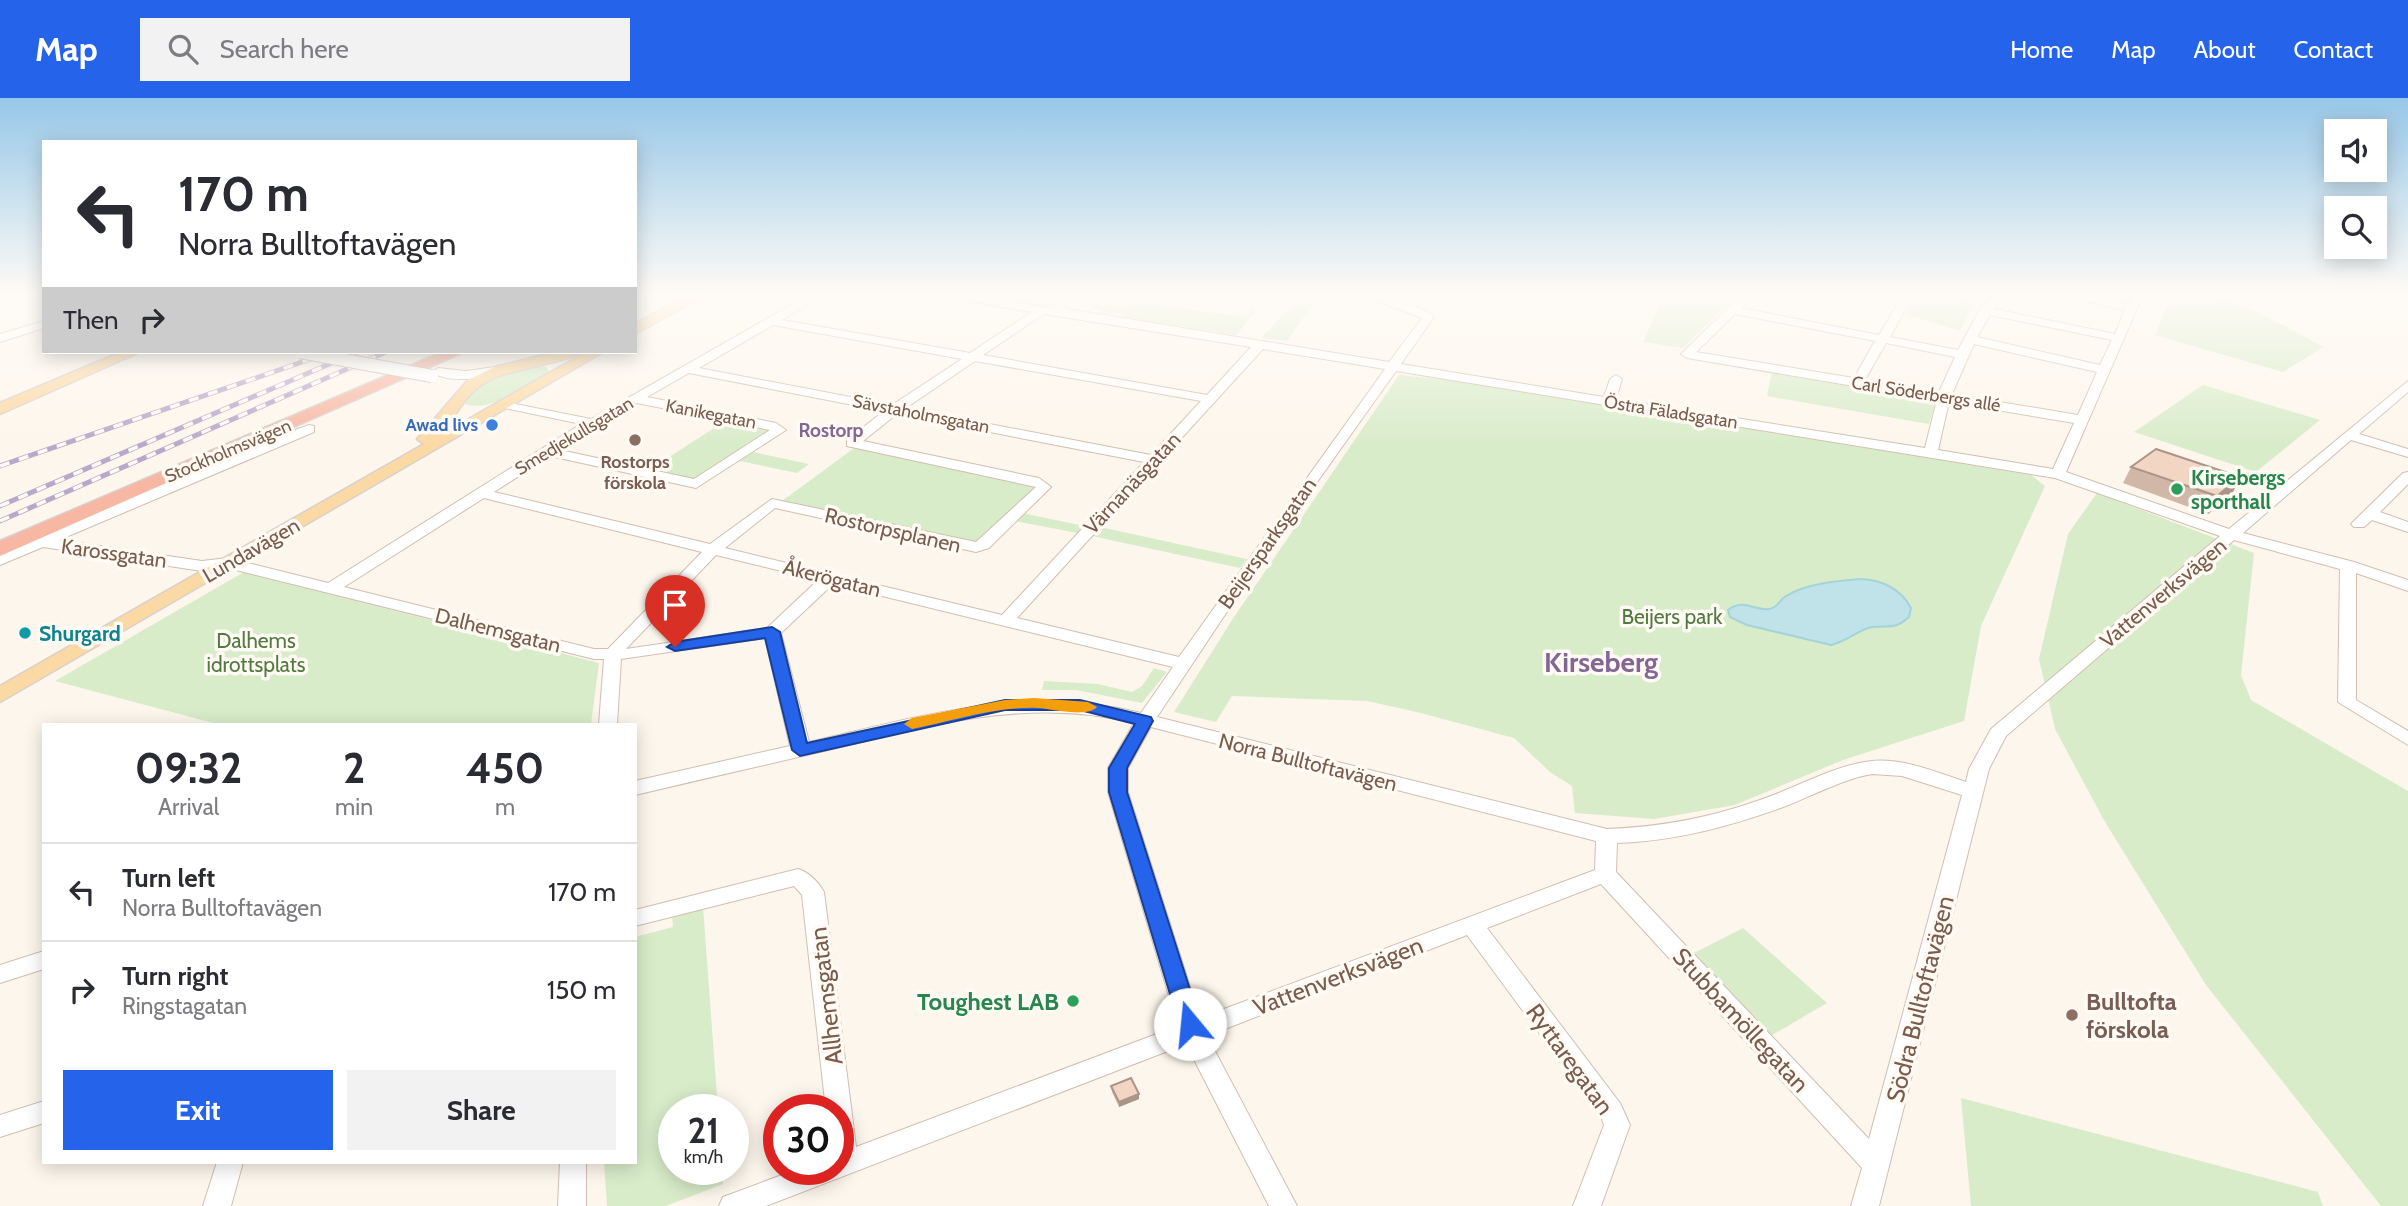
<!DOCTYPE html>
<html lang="en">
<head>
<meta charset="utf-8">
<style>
  body { margin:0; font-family:Cabin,sans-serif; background:#f2f2f3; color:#2b2b33; height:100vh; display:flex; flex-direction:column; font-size:26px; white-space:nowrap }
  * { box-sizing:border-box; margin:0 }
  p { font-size:23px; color:#7c7c81 }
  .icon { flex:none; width:38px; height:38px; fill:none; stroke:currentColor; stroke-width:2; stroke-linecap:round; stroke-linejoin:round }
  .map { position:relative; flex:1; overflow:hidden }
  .side { position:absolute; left:42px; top:625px; width:595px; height:441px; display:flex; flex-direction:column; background:#fff; border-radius:0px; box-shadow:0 4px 18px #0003 }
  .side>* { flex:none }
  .guide { position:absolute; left:42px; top:42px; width:595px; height:214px; border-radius:0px; box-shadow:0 4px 18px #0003; background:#fff; color:#2b2b33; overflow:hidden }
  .buttons { position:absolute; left:2324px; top:21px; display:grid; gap:14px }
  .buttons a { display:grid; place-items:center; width:63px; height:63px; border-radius:0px; background:#fff; box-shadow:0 4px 18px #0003; font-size:35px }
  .speed { position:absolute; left:658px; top:996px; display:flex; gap:14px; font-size:35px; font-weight:700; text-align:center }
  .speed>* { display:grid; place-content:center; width:91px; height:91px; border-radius:50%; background:#fff; box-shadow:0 4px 18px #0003; line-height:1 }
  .speed small { font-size:18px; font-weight:400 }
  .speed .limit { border:10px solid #d22; background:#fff; color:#111 }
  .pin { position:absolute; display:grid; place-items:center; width:60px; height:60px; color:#fff; margin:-72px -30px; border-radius:50% 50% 50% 0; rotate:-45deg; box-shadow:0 0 7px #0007 }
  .pin .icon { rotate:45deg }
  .me { position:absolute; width:77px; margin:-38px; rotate:343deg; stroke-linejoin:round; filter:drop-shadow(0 0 5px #0008) }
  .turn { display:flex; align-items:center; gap:24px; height:147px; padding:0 21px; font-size:32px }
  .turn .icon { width:91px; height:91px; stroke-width:2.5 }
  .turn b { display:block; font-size:49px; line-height:60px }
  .then { display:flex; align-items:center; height:66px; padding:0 21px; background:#0003; gap:14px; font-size:26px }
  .eta { display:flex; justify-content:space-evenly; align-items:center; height:119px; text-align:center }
  .eta b { font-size:42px; font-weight:800; line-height:49px }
  .cta { display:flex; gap:14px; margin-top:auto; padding:14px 21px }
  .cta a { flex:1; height:80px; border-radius:0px; background:#2563eb; color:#fff; font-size:28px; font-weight:800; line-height:80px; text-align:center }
  .cta a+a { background:#f2f2f3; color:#2b2b33 }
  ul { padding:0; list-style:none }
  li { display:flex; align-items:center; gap:21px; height:98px; padding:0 21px; border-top:2px solid #e1e1e2 }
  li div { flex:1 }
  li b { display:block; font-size:26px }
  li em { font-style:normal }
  header { display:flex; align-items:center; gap:42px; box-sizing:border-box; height:98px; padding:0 35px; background:#2563eb; color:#fff }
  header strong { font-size:33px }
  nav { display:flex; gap:38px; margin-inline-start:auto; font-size:24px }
  .search { width:490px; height:63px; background:#f2f2f3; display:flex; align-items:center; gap:18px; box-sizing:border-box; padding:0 24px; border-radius:0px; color:#7c7c81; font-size:26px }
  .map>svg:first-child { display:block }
</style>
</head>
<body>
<header>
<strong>Map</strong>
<div class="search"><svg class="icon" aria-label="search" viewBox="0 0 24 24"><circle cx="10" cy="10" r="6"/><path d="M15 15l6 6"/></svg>Search here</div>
<nav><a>Home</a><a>Map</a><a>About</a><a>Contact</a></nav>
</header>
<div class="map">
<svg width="2408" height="1108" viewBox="0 0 2408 1108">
  <rect width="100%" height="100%" fill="#fdf6ec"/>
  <g fill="#d8ecc9">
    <polygon points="1305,194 1321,194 1287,243 1261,240"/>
    <polygon points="1665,194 1741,194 1683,250 1643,244"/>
    <polygon points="1917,194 1945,194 1944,196 1975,205 1959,233 1906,216"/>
    <path d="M 2173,194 C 2229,194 2275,223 2323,249 L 2283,274 L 2155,237 Z"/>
    <polygon points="1091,201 1095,206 1123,210 1138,205 1247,219 1252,211 1256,211 1237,237 1120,219 1123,215 1105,216 1085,205"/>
    <path d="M 533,268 L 546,269 L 550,274 C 534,289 486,315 465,306 C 471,281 511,274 533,268 Z"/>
    <polygon points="1772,273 1937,301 1929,326 1767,298"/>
    <polygon points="1399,277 1458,283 2031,377 2045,388 1981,528 1964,623 1843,662 1735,707 1654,721 1575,715 1572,688 1550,674 1514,640 1417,614 1367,603 1232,598 1216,624 1174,614 1234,519"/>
    <polygon points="2203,287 2320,322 2256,374 2134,334"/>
    <polygon points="725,323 770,332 698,382 649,372"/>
    <polygon points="857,348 1030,384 1034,391 978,443 967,446 782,403"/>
    <polygon points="753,354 809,366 797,375 740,363"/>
    <polygon points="2097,395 2254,455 2241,577 2251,602 2408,693 2408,1108 2381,1108 2206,887 2105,724 2055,631 2039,561 2068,436"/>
    <polygon points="1022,415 1084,428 1077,435 1015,423"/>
    <polygon points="1100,429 1247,461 1240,470 1092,438"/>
    <polygon points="244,474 599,565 591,626 217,626 55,583"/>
    <polygon points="1154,570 1167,574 1142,605 1076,592 1042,592 1044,583 1098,586 1132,594 1142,588"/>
    <polygon points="703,809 718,1011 674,1012 674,1071 722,1071 723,1086 666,1108 607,1108 604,1064 635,1064 635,839 673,829 672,817"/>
    <polygon points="1743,830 1827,905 1769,939 1694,855"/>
    <polygon points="1961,1000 2318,1094 2323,1108 1971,1108"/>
  </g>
  <path fill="#bfe3e8" stroke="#a5d3da" stroke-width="2" d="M 1861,481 C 1882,482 1901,491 1911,510 L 1909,519 C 1895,532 1889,527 1872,529 C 1858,532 1846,544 1831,547 L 1747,527 L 1730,519 L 1728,512 C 1744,500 1754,513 1769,511 C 1778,510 1779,502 1786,498 C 1807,485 1837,483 1861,481 Z"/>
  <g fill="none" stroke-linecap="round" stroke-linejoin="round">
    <g stroke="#d1beb0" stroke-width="2">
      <g id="minor">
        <path d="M 814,194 L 828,194 L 782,222 L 970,255 L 1032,214 L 932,197 L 927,194 L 952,194 L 1051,210 C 1063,195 1084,194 1102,194 L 1067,205 L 1062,210 L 1389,264 L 1422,220 L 1353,194 C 1373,194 1420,205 1434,219 L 1401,266 L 1604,299 L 1610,281 L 1616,277 L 1622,281 L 1616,301 L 1925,350 L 1937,302 L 1687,260 L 1681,256 L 1745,194 L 1757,194 L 1741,210 L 1879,237 L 1905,194 L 1915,194 L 1890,239 L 1958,252 L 1979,213 L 1995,194 L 2007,194 L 1994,211 L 2115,236 L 2125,212 L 2044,194 L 2066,194 L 2128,206 L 2134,194 L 2144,194 L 2066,374 L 2229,431 L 2408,283 L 2408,294 L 2359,336 L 2408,351 L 2408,359 L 2351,342 L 2243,435 L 2354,464 L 2408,482 L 2408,493 L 2356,475 L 2356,602 L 2408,633 L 2408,647 L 2338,604 L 2340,471 L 2234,442 L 2006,638 L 1989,671 L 1879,1108 L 1851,1108 L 1862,1070 L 1601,786 L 1487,830 L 1620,1005 L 1630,1027 L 1601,1108 L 1573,1108 L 1604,1027 L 1601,1019 L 1467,837 L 1207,938 L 1297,1108 L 1269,1108 L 1186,946 L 766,1108 L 719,1108 L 723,1099 L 798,1071 L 838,1071 L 838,1012 L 826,1012 L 802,797 L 794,788 L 635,828 L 635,812 L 798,771 C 809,774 818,784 824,794 L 856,1049 L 1178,928 L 1108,694 L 1108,670 L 1134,625 C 1032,599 936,626 837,650 C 770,666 702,681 635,697 L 635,683 L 790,648 L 765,540 L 621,561 L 617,626 L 599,626 L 604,561 L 594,561 L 228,470 L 202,473 L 43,449 L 0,467 L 0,456 L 256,346 L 309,327 L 314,328 L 314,334 L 59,442 L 202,463 L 228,460 L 328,485 L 581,326 L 500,309 L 500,303 L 591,321 ZM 1044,216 L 1251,249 L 1207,297 L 983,257 ZM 1735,216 L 1875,243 L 1854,280 L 1696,254 ZM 1990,217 L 2112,242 L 2100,267 L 1977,239 ZM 773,227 L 962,261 L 892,307 L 699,270 ZM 1886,245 L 1955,259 L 1939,294 L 1865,282 ZM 1974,246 L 2097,274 L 2078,317 L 1952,296 ZM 1263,251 L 1385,271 L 1179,559 L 1017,520 ZM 975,263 L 1201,303 L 1151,357 L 906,310 ZM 1396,273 L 2055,380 L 2220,438 L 1991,631 L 1969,671 L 1966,684 C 1936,674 1903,660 1872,663 C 1834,667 1796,690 1760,702 C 1710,720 1660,729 1607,731 L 1157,619 L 1256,470 ZM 689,275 L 884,313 L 847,342 L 847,348 L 1036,389 L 976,444 L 772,401 L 710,446 L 494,394 L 550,358 L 696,390 L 786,332 L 776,325 L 647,299 ZM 1949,304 L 2074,325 L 2053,371 L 1938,352 ZM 637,305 L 770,332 L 694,381 L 560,352 ZM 897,316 L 1144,364 L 1002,517 L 725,450 L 775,410 L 976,454 L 989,450 L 1051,389 L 1039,380 L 863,343 ZM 484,400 L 702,454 L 608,551 L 594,551 L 344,489 ZM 716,457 L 818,482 L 767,530 L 626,551 ZM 833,486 L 1173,569 L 1141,615 C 1024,586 923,618 809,644 L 781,535 ZM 1151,629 L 1596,743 L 1595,772 L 1200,920 L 1128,694 L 1128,670 ZM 1872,676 L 1902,678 L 1962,697 L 1869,1041 L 1616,774 L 1617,745 C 1676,743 1731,728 1786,708 C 1814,697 1843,681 1872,676 Z"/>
        <polygon points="44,223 44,230 0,244 0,236"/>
        <path d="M 502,268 L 508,272 L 506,275 C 486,279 449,287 432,274 L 438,270 L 466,273 Z"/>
        <polygon points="2408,374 2408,386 2380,414 2408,424 2408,434 2372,422 2364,429 2354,429 2351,426 2354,423 2403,375"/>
        <polygon points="44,853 44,871 0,885 0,867"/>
        <polygon points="44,1003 44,1025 0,1039 0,1017"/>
        <polygon points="217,1064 243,1064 231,1108 203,1108"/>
        <polygon points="560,1064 586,1064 586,1108 558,1108"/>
      </g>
    </g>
    <g stroke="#dad1cd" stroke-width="3">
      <g id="major">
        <polygon points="694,194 711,194 635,236 635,226"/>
        <polygon points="121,254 140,254 0,316 0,305"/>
        <path d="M 556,254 L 579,254 C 566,266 512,270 490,282 C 465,294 457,318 439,338 L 586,254 L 603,254 L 0,604 L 0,588 L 424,346 L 417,341 L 468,282 L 495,269 Z"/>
      </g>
    </g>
    <g stroke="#dad1cd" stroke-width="3">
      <polygon id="highway" points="442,254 464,254 0,458 0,443"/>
    </g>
    <use href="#minor" fill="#fff" fill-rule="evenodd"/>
    <use href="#major" fill="#fbd9a5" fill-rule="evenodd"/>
    <use href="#highway" fill="#f7b7a3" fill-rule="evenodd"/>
    <g stroke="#b9a8c9" stroke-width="5">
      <g id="rail">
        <polyline points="0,368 331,254"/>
        <polyline points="0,408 357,254"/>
        <polyline points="0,423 386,254"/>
      </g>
    </g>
    <use href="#rail" stroke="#fffaf3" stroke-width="3.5" stroke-dasharray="10" stroke-linecap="butt"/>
    <g stroke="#d1beb0" stroke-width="14" stroke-linecap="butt">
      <polyline id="minor-bridge" points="300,254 432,278"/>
    </g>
    <use href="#minor-bridge" stroke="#fff" stroke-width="12"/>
  </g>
  <g fill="#d1b7a8">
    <polygon points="2131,369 2240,379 2232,396 2208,416 2123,385"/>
    <polygon points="1111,988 1139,1001 1119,1009 1112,994"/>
  </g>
  <g fill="#aa9588">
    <polygon points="2240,379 2232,396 2208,416 2217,398"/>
    <polygon points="1139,996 1139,1001 1119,1009 1119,1004"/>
  </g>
  <g fill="#f3d5c3" stroke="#aa9588" stroke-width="2">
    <polygon points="2156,351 2240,379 2217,398 2131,369"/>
    <polygon points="1131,980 1139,996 1119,1004 1111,988"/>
  </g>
  <linearGradient id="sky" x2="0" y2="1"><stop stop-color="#97c7e8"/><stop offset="0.56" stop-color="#fefbf6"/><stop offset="1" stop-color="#fefbf6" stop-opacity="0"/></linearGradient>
  <rect width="2408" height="349" fill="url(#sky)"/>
  <polygon fill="#2563eb" stroke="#184099" stroke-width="2" points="772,529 780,534 807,645 1005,602 1080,602 1151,619 1153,623 1127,670 1127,694 1201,926 1197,932 1190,935 1182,932 1179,926 1109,694 1109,670 1135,626 1080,612 1005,612 800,658 792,652 765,540 675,553 667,549 675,544"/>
  <path fill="#f59e0b" d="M 1034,600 L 1088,604 L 1097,609 C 1087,620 1053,611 1038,610 C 997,608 953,623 912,631 L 904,626 L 912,620 L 1005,602 Z"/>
  <circle fill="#3f7fe0" stroke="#fffaf3" stroke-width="2.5" cx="492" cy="327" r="7"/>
  <g fill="#8d6e63" stroke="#fffaf3" stroke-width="2.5">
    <circle cx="635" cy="342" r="7"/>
    <circle cx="2072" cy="917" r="7"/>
  </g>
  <g fill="#2e9e5b" stroke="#fffaf3" stroke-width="2.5">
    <circle cx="2177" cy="391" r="7"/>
    <circle cx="1073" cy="903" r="7"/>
  </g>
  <circle fill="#0f9aa8" stroke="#fffaf3" stroke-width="2.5" cx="25" cy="535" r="7"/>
  <g text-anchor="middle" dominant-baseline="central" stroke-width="7" stroke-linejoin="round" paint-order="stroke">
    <g font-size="18" fill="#7a5c4d" stroke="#fffaf3">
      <text transform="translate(1926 296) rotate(9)">Carl Söderbergs allé</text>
      <text transform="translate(1671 314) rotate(9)">Östra Fäladsgatan</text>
      <text transform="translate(711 316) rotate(11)">Kanikegatan</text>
      <text transform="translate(921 316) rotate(11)">Sävstaholmsgatan</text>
      <text transform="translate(574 338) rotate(-31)">Smedjekullsgatan</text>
      <text transform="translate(228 353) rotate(-23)">Stockholmsvägen</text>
    </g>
    <g font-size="18" font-weight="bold" fill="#366cbe" stroke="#fffaf3" text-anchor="end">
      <text x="478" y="327">Awad livs</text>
    </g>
    <g font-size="18" font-weight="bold" fill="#785e54" stroke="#fffaf3">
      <text x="635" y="364">Rostorps<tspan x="635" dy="21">förskola</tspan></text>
    </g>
    <g font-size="19" font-weight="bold" fill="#846695" stroke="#fffaf3">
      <text x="831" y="332">Rostorp</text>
    </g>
    <g font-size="21" font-weight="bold" fill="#27864d" stroke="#fffaf3" text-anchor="start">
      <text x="2191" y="379">Kirsebergs<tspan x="2191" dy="24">sporthall</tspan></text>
    </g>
    <g font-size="21" fill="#7a5c4d" stroke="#fffaf3">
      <text transform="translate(1132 385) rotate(-47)">Värnanäsgatan</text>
      <text transform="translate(893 432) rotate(13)">Rostorpsplanen</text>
      <text transform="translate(1267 445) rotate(-55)">Beijersparksgatan</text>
      <text transform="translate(251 452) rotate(-30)">Lundavägen</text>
      <text transform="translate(114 455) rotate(8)">Karossgatan</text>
      <text transform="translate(832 480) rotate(14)">Åkerögatan</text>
      <text transform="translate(2163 495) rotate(-40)">Vattenverksvägen</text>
      <text transform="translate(498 532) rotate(14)">Dalhemsgatan</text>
      <text transform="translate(1308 664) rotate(14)">Norra Bulltoftavägen</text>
    </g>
    <g font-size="21" fill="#537a41" stroke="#fffaf3">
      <text x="1672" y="518">Beijers park</text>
      <text x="256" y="542">Dalhems<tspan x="256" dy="24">idrottsplats</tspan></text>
    </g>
    <g font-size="21" font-weight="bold" fill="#0d838f" stroke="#fffaf3" text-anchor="start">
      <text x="39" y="535">Shurgard</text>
    </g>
    <g font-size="24" fill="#7a5c4d" stroke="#fffaf3">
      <text transform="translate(1338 878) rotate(-21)">Vattenverksvägen</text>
      <text transform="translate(826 898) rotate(-97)">Allhemsgatan</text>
      <text transform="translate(1920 901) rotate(-76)">Södra Bulltoftavägen</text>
      <text transform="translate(1741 922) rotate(47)">Stubbamöllegatan</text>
      <text transform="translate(1570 961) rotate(54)">Ryttaregatan</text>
    </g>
    <g font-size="24" font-weight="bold" fill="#27864d" stroke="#fffaf3" text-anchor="end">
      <text x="1059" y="903">Toughest LAB</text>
    </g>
    <g font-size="24" font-weight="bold" fill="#785e54" stroke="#fffaf3" text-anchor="start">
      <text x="2086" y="903">Bulltofta<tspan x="2086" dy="28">förskola</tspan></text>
    </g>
    <g font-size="28" font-weight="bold" fill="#846695" stroke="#fffaf3">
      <text x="1601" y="564">Kirseberg</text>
    </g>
  </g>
</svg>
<div class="buttons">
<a><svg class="icon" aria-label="sound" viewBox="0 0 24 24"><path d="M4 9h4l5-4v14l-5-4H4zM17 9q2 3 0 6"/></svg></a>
<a><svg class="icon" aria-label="search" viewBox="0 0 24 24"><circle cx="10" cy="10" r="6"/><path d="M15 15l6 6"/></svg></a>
</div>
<div class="speed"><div>21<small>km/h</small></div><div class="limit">30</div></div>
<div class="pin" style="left:675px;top:549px;background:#d93025"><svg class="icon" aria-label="arrive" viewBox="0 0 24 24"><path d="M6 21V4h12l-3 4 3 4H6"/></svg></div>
<svg class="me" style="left:1190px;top:926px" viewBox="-20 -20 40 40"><circle r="19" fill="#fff"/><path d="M0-13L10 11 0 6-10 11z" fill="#2563eb"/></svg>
<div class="guide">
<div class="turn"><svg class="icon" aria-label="left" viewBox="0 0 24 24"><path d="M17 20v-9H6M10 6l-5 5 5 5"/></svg><div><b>170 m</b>Norra Bulltoftavägen</div></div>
<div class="then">Then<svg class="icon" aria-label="right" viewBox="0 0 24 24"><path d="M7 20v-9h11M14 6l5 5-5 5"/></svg></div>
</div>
<section class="side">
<div class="eta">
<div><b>09:32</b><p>Arrival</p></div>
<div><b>2</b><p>min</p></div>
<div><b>450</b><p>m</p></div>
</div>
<ul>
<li><svg class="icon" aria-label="left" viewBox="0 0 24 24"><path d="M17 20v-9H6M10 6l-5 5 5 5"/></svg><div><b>Turn left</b><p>Norra Bulltoftavägen</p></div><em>170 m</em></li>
<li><svg class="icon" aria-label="right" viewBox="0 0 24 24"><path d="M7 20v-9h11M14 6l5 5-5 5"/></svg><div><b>Turn right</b><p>Ringstagatan</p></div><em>150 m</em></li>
</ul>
<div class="cta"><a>Exit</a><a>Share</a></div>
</section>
</div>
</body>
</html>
